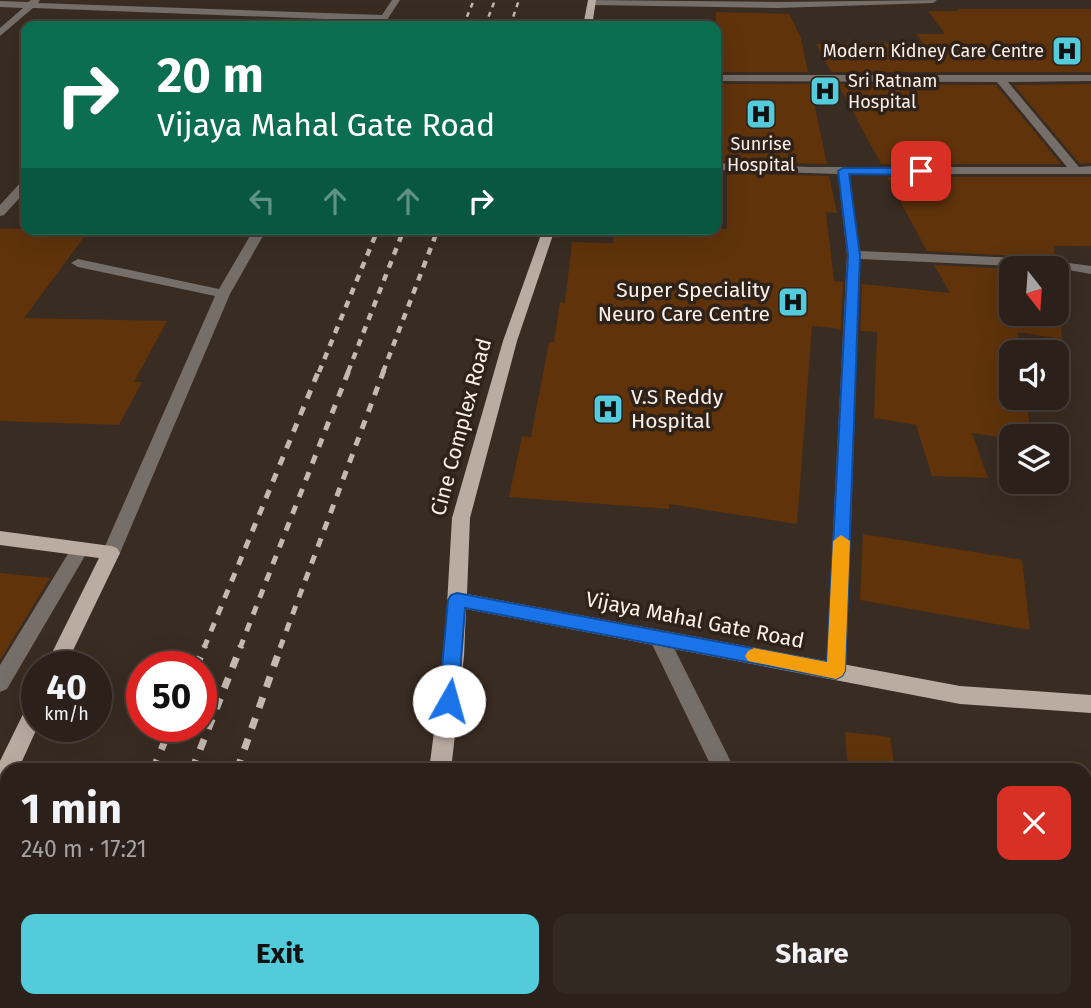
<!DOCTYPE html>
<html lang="en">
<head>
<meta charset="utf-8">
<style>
  body { margin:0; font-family:"Fira Sans",sans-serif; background:#332923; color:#f1f3f6; height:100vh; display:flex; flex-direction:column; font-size:26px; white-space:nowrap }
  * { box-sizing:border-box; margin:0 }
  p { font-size:23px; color:#a6a3a2 }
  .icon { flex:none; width:38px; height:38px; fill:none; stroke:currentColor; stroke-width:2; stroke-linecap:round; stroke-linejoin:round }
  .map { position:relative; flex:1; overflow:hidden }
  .drawer { position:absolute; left:0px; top:763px; width:1092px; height:245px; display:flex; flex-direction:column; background:#2b211a; border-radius:21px 21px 0 0; box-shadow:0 7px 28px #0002,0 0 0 2px #473e39 }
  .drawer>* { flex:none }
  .banner { position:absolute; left:21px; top:21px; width:700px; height:214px; border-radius:14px; box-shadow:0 7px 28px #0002,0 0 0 2px #473e39; background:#0b6e4f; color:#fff; overflow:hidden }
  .needle { width:46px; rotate:163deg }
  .buttons { position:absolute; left:999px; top:256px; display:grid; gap:14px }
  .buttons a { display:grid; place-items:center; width:70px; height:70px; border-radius:14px; background:#2b211a; box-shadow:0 7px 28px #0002,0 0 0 2px #473e39; font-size:35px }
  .speed { position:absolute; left:21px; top:651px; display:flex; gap:14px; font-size:35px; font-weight:700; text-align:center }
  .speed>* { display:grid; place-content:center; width:91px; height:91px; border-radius:50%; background:#2b211a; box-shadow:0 7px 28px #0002,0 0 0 2px #473e39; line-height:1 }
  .speed small { font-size:18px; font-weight:400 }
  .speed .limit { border:10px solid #d22; background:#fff; color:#111 }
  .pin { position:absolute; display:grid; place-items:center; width:60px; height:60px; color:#fff; margin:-30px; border-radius:14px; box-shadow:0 4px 10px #0006 }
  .me { position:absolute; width:77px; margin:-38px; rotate:7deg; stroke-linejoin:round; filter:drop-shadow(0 0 5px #0008) }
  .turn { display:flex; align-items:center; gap:24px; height:147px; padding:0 21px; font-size:32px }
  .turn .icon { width:91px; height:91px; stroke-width:2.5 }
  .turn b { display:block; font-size:49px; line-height:60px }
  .lanes { display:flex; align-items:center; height:66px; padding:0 21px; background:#0003; justify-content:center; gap:35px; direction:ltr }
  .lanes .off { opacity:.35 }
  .round { display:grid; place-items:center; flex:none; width:74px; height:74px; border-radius:14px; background:#332923 }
  .summary { display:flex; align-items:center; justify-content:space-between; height:119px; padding:0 21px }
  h1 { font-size:42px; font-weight:700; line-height:52px }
  .primary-button { display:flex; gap:14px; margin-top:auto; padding:14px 21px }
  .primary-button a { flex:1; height:80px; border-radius:14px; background:#53cbdb; color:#111; font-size:28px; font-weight:700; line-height:80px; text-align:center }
  .primary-button a+a { background:#332923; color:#f1f3f6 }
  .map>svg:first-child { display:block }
</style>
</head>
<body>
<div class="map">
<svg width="1091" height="1008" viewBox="0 0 1091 1008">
  <rect width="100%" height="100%" fill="#392c22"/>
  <g fill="#60330b">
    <polygon points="957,9 1091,9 1091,72 831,72 816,44 923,43 916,34 945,34 928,11 959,11"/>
    <polygon points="716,12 789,14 801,38 808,72 716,72"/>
    <polygon points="717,84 810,84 827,164 721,161"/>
    <polygon points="838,84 996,85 1061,164 881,164"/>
    <polygon points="1091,84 1091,163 1080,164 1014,85"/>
    <polygon points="727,173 829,176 837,213 826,212 834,281 843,282 841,329 812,326 797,524 669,504 669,509 509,497 522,436 531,437 549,342 554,342 560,302 565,303 572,242 613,243 614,229 727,229"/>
    <polygon points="887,177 1091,177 1091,246 1054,246 1055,258 927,251"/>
    <polygon points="0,229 90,229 24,318 167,321 134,382 142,382 119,425 0,421"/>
    <polygon points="934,265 1012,269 1012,313 1057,313 1057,279 1062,339 1018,332 1020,352 1012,352 1012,397 1026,397 1031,436 1012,436 1012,439 972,433 988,478 932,476 916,425 874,418 877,332 860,331 862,284 950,293"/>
    <polygon points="863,534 1022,560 1030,630 860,600"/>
    <polygon points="0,573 50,578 0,660"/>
    <polygon points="845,732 890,737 895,770 848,770"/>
  </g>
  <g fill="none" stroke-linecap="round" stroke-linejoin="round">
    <g fill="#756e69" fill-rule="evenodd">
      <polygon points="31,0 40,0 38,3 382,15 392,0 400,0 383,26 375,26 378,21 33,8 0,36 0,28 23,8 0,7 0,1 28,2"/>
      <polygon points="589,0 778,2 937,0 933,3 778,8 592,5 588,2"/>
      <polygon points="716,75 1091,75 1091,81 1008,82 1079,167 1091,166 1091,174 849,174 860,251 1040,259 1091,266 1091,274 1057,268 860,259 846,671 843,677 836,679 829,677 826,671 847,255 838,174 716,170 716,163 809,167 1067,167 997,82 716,81"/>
      <polygon points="26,180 26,191 4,215 0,216 0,205 22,181"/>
      <polygon points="254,229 267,229 230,294 120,553 117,558 105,558 102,553 215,296 78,267 71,263 78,259 219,289"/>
      <polygon points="80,542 86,544 89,549 7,689 0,692 0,665 74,544"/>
      <polygon points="659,630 666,632 735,770 713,770 649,638 652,632"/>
      <polygon points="825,1001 851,1001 854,1008 828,1008"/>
    </g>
    <g fill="#bbaca2" fill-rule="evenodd">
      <polygon points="588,0 596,0 592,26 583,26"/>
      <polygon points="543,229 555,229 517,341 470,518 467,594 960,686 1091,695 1091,713 960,704 466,609 464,656 451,770 429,770 444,656 452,518 503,341"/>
      <polygon points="0,531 111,546 117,548 120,553 65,667 45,667 99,558 0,545"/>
      <polygon points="37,697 38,726 18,770 7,770 7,791 0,794 0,761 30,700"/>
      <polygon points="400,1001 426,1001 425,1008 399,1008"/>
    </g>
    <g stroke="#c3b9b1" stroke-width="2.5" stroke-dasharray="5 5" stroke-linecap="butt">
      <polyline points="463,26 474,0"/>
      <polyline points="485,26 495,0"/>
      <polyline points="510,26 519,0"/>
    </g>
    <g stroke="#c3b9b1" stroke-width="4.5" stroke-dasharray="7 7" stroke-linecap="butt">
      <polyline points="319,372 378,229"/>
      <polyline points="348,372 404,229"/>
      <polyline points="383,372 438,229"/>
    </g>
    <g stroke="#c3b9b1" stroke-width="5" stroke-dasharray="9 9" stroke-linecap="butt">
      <polyline points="204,648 319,370"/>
      <polyline points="240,648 349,370"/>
      <polyline points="280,648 384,370"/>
    </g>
    <g stroke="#c3b9b1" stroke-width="7" stroke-dasharray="11 11" stroke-linecap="butt">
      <polyline points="196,667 205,646"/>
      <polyline points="153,770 171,726"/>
      <polyline points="192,770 241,646"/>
      <polyline points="237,770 281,646"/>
      <polyline points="54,1008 57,1001"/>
      <polyline points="101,1008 103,1001"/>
      <polyline points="152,1008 154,1001"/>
    </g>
  </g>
  <polygon fill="#1a73e8" stroke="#114b97" stroke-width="2" points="843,168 921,168 926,171 921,175 849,174 860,255 845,671 842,676 836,679 465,608 458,701 455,707 449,709 442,707 439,701 448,600 451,595 457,593 827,662 848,255 838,171"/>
  <polygon fill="#f59e0b" points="841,535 850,541 845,671 842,676 836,679 748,661 745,656 748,651 754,648 827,662 833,541"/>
  <defs>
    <g id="hospital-square" transform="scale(1.575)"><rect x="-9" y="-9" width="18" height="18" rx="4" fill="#53cbdb" stroke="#2f2219"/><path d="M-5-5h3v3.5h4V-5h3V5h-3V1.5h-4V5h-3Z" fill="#111"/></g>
  </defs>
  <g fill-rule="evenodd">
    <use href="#hospital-square" x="1067" y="51"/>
    <use href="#hospital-square" x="825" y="91"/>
    <use href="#hospital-square" x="761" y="114"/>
    <use href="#hospital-square" x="793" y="302"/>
    <use href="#hospital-square" x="608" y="409"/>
  </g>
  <g text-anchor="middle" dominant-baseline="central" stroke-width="7" stroke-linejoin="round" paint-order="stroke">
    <g font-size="18" fill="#fbf2ec" stroke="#2f2219" text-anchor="end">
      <text x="1044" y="51">Modern Kidney Care Centre</text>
      <text x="848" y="81" text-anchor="start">Sri Ratnam<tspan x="848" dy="21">Hospital</tspan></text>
      <text x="761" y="144" text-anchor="middle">Sunrise<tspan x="761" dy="21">Hospital</tspan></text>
    </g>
    <g font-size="21" fill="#fbf2ec" stroke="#2f2219" text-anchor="end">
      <text x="770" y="290">Super Speciality<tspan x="770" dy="24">Neuro Care Centre</tspan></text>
      <text x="631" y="397" text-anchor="start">V.S Reddy<tspan x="631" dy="24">Hospital</tspan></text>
    </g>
    <g font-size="21" fill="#fbf2ec" stroke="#2f2219">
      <text transform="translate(461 427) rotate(-75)">Cine Complex Road</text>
      <text transform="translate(695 620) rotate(11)">Vijaya Mahal Gate Road</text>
    </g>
  </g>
</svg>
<div class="buttons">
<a><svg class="needle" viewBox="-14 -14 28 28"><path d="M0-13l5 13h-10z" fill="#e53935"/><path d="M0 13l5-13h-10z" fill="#a6a3a2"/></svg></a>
<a><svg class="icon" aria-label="sound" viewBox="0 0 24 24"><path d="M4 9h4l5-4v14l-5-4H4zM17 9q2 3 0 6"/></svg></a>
<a><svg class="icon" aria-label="layers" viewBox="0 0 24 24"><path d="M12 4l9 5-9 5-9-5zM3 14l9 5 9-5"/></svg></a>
</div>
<div class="speed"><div>40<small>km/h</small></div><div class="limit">50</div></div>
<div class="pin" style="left:921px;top:171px;background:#d93025"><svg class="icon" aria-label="arrive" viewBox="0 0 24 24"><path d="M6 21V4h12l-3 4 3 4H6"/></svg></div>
<svg class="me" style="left:449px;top:701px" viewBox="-20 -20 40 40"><circle r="19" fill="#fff"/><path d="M0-13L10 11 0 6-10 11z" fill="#1a73e8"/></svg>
<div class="banner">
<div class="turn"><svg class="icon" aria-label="right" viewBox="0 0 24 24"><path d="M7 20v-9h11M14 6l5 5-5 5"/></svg><div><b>20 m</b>Vijaya Mahal Gate Road</div></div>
<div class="lanes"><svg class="icon off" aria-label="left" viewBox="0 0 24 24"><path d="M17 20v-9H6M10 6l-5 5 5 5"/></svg><svg class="icon off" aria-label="ahead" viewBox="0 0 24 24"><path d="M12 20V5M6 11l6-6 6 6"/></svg><svg class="icon off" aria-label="ahead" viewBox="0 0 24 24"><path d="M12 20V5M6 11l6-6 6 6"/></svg><svg class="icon" aria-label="right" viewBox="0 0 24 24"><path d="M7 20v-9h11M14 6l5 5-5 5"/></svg></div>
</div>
<section class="drawer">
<div class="summary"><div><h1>1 min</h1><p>240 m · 17:21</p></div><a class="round" style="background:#d93025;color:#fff"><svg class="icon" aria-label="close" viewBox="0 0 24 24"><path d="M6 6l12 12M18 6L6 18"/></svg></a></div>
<div class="primary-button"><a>Exit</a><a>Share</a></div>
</section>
</div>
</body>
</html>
